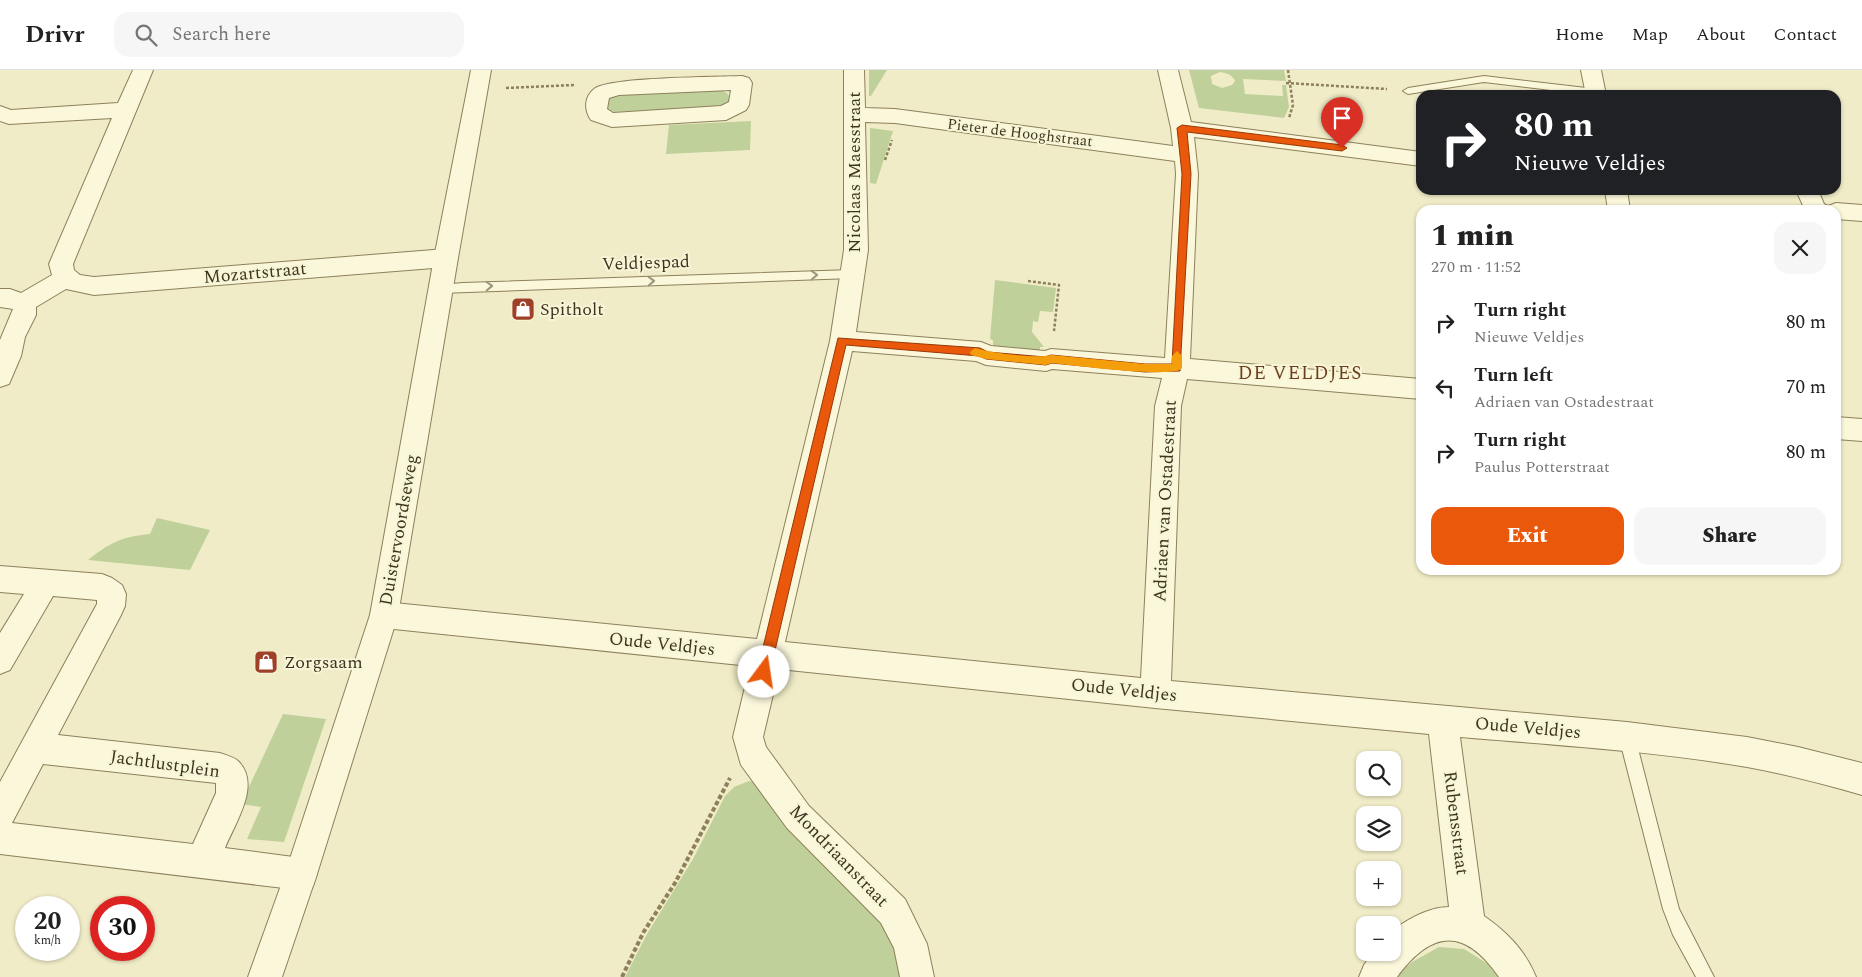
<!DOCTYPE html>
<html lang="en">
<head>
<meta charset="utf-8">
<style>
  body { margin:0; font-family:Spectral,serif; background:#f6f6f6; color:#222; height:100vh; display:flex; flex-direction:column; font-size:19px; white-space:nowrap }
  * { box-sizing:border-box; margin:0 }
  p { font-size:16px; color:#767676 }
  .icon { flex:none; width:28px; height:28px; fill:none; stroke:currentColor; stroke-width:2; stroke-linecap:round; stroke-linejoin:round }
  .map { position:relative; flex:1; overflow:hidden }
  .panel { position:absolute; left:1416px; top:135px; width:425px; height:370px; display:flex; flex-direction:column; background:#fff; border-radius:15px; box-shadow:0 1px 4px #0004 }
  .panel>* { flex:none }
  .banner { position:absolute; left:1416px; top:20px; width:425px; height:105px; border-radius:15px; box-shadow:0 1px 4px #0004; background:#202124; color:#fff; overflow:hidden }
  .controls { position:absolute; left:1356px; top:681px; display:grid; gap:10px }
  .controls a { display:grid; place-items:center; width:45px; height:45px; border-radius:10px; background:#fff; box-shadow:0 1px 4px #0004; font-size:25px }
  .speed { position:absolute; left:15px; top:826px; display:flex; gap:10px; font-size:25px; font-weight:700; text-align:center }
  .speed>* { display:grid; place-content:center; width:65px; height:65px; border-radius:50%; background:#fff; box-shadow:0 1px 4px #0004; line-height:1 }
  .speed small { font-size:12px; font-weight:400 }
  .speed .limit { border:8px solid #d22; background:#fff; color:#111 }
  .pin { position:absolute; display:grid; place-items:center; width:42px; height:42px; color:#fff; margin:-51px -21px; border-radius:50% 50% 50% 0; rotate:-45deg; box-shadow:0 0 5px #0007 }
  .pin .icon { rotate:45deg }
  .me { position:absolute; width:55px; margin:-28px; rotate:14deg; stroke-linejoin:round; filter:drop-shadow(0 0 4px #0008) }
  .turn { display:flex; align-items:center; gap:18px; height:105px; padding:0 15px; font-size:22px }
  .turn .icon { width:65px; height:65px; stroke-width:2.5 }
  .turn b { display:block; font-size:35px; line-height:42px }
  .round { display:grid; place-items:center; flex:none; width:52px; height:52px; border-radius:15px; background:#f6f6f6 }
  .head { display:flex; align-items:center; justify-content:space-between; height:85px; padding:0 15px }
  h1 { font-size:30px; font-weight:800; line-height:38px }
  .button { display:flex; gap:10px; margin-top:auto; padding:10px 15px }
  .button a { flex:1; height:58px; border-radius:15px; background:#ea580c; color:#fff; font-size:20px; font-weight:800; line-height:58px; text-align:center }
  .button a+a { background:#f6f6f6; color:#222 }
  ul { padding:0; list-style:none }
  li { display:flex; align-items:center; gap:15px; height:65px; padding:0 15px }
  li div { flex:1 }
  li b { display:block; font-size:19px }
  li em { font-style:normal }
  header { display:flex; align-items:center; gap:30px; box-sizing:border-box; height:70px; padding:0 25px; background:#fff; border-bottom:1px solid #e0e0e0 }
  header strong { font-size:24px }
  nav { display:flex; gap:28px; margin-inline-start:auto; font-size:18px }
  .search { width:350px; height:45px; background:#f6f6f6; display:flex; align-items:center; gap:12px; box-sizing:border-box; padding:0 18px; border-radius:15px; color:#767676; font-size:19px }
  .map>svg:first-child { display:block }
</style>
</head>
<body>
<header>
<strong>Drivr</strong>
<div class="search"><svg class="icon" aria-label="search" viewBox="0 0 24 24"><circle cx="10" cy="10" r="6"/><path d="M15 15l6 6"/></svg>Search here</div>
<nav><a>Home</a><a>Map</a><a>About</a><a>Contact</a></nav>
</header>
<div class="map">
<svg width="1862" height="907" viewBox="0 0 1862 907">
  <rect width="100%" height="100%" fill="#f0ecc7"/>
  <g fill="#bfd09a" fill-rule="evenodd">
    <polygon points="869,0 887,0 871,26 869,26"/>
    <path d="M 1189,0 L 1284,0 L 1286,11 L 1243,9 L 1245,24 L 1283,26 L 1282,15 L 1286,15 L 1289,37 L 1284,48 L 1199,38 ZM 1220,2 C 1226,3 1232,4 1235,11 L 1232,15 L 1222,18 L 1212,14 L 1211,6 Z"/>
    <polygon points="720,20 727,23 730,28 727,34 719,37 614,42 607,40 608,28 617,25"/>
    <polygon points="751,51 750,80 666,84 669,55"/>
    <polygon points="870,58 893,61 876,114 870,113"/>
    <polygon points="995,210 1056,218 1053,242 1040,241 1038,252 1033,251 1032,262 1044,277 1040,277 1040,282 993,277 993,270 990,269"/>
    <path d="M 157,448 L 210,460 L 190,500 L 88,490 C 111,472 121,467 150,464 Z"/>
    <polygon points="283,644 326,649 284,772 247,769 261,737 241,734"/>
    <polygon points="749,711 754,712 861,826 892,865 902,907 625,907 647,864 693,789 725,726 734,717"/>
    <polygon points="1439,877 1464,879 1493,897 1500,907 1395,907 1412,892"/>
  </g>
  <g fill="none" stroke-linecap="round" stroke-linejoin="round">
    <g stroke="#8d805b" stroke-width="2">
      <g id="service">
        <polygon points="1484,6 1595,19 1600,22 1599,24 1592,25 1484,12 1408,24 1403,21 1408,18"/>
        <polygon points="852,200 858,204 852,208 440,223 434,219 440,215 463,213"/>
        <polygon points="1627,660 1632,662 1635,667 1679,839 1714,907 1696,907 1673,865 1663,839 1619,667 1622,662"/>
      </g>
    </g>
    <g stroke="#8d805b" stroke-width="2">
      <g id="minor">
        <polygon points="133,0 153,0 73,194 74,200 80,205 94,207 446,179 454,182 458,188 454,194 446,197 94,225 66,219 36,237 36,245 25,267 21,286 9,314 0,317 0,270 13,239 0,237 0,219 10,219 21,223 52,205 49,194 112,48 9,54 0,51 0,36 11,40 118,33"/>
        <path d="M 844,0 L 864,0 L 865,38 L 895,39 L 1173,76 L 1171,58 L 1158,0 L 1178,0 L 1191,52 L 1421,82 L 1421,96 L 1194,67 L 1198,104 L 1190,289 L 1421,309 L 1421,329 L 1187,309 L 1181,336 L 1171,611 L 1627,652 L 1747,667 L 1798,677 L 1862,693 L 1862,725 C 1824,714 1786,704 1747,697 C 1653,681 1556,675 1460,667 L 1484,846 C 1507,862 1525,880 1536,907 L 1499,907 C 1464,857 1432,860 1397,907 L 1359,907 L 1364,895 L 1373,882 L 1392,882 L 1392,861 C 1408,849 1429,837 1449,837 L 1429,664 L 1155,638 L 779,599 L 763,667 L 766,677 L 809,736 L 905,829 L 927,874 L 934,907 L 900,907 L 894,878 L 881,853 L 787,758 L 741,695 L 733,667 L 750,596 L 384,558 L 374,554 L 370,545 L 374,536 L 384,532 L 757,569 L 830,271 L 844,180 ZM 865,52 L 895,53 L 1175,91 L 1176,104 L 1165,288 L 1051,279 L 1045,281 L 991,276 L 981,272 L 856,262 L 868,180 ZM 852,281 L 976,291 L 986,295 L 1046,301 L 1052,299 L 1162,308 L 1155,336 L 1141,608 L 785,572 Z"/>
        <polygon points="1581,0 1601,0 1606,25 1586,25"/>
        <path d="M 742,6 L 749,8 L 752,13 L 749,35 L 746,40 L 726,50 L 612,57 L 591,50 C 584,40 584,27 594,19 C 608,7 717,7 742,6 ZM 731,20 L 729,32 L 721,36 L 613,43 L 607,39 L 609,28 L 619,25 Z"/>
        <polygon points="1605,120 1627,120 1630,140 1608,140"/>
        <polygon points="1796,120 1818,120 1824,134 1828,136 1836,133 1862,135 1862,151 1836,149 1836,140 1805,140"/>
        <polygon points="1836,347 1862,349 1862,371 1836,369"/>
        <path d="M 0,496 L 102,504 L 112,508 L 122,515 L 126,524 L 125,536 L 121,545 L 58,665 L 220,683 C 225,685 234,687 238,691 C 262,714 235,753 225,778 L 301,788 L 313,792 L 317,804 L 313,816 L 301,820 L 0,784 L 0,712 L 97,534 L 97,530 L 53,526 L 10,600 L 0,604 L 0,563 L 24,524 L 0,522 ZM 43,694 L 216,713 L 216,723 L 193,774 L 12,753 Z"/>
      </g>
    </g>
    <g stroke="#8d805b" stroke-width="2">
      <polygon id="tertiary" points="471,0 491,0 458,188 398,545 317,804 282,907 248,907 285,804 370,545 434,188"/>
    </g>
    <g stroke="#8d805b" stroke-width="2.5" stroke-dasharray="3 2" stroke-linecap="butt">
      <polyline points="1288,0 1293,35 1289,48"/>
      <polyline points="1286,13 1387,19"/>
      <polyline points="506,18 574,15"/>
      <polyline points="885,90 892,70"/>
      <polyline points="1028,211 1059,215 1054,261"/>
    </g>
    <polyline stroke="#8d805b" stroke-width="4" stroke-dasharray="4.5 2.5" stroke-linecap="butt" points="622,907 643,863 675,813 730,708"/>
    <use href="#service" fill="#faf7db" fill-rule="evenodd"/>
    <use href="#minor" fill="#faf7db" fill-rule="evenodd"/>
    <use href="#tertiary" fill="#faf7db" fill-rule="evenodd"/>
  </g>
  <defs><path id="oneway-chevron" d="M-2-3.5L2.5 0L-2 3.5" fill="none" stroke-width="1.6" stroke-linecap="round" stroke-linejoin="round" transform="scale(1.25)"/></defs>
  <g stroke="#9c967d">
    <use href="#oneway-chevron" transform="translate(814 205) rotate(-2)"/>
    <use href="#oneway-chevron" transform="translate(651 211) rotate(-2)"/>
    <use href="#oneway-chevron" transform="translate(489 216) rotate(-2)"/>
  </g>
  <polygon fill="#ea580c" stroke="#983908" points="1182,55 1342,75 1347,78 1342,81 1187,62 1191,104 1180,301 1145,302 1052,293 1046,295 986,289 979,286 846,275 770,602 768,606 764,608 759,606 757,602 838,268 980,278 988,282 1045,287 1051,285 1145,294 1172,294 1182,104 1177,58"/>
  <path fill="#f59e0b" d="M 975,278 C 990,283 1037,289 1051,285 L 1145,294 L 1172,294 L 1172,286 L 1177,281 L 1182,286 L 1182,298 C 1175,309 1070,295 1052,293 L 1046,295 L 986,289 L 971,285 L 970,282 Z"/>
  <defs>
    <g id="shop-square" transform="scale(1.25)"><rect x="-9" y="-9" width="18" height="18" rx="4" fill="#9f4028" stroke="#f7f5d7"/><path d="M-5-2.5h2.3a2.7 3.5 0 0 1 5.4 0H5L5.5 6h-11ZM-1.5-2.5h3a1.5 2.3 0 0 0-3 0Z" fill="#fff"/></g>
  </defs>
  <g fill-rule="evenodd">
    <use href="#shop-square" x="523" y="239"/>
    <use href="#shop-square" x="266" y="592"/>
  </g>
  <g text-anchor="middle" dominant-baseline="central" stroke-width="4" stroke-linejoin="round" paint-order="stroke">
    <g font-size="15" fill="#3d341f" stroke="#f7f5d7">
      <text transform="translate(1020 63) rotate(7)">Pieter de Hooghstraat</text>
    </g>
    <g font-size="18" fill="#3d341f" stroke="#f7f5d7">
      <text transform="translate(854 102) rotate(-90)">Nicolaas Maesstraat</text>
      <text transform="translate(646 193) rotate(-2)">Veldjespad</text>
      <text transform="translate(255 203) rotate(-5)">Mozartstraat</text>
      <text transform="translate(1165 431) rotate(-87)">Adriaen van Ostadestraat</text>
      <text transform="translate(399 460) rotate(-80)">Duistervoordseweg</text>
      <text transform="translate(662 574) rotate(6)">Oude Veldjes</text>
      <text transform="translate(1124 620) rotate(6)">Oude Veldjes</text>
      <text transform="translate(1528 658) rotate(5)">Oude Veldjes</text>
      <text transform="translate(165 694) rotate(8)">Jachtlustplein</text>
      <text transform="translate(1456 753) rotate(83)">Rubensstraat</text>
      <text transform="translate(839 786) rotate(46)">Mondriaanstraat</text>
    </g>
    <g font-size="18" fill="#3d341f" stroke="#f7f5d7" text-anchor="start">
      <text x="540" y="239">Spitholt</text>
      <text x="284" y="592">Zorgsaam</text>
    </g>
    <g font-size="19" letter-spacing="1" fill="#6c3d1d" stroke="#f7f5d7">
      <text x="1300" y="303">DE VELDJES</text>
    </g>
  </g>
</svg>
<div class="controls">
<a><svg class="icon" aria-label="search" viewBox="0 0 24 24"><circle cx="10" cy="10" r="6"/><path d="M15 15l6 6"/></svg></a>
<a><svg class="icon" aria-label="layers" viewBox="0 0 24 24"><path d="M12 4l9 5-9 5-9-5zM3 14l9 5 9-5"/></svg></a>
<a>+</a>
<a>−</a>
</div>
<div class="speed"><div>20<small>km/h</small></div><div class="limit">30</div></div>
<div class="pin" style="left:1342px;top:78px;background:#d93025"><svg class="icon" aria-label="arrive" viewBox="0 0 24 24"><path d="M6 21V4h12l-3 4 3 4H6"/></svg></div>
<svg class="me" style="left:764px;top:602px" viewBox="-20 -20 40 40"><circle r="19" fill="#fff"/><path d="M0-13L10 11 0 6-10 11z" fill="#ea580c"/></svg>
<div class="banner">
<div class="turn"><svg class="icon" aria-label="right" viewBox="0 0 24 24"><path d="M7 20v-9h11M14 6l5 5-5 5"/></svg><div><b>80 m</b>Nieuwe Veldjes</div></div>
</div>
<section class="panel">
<div class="head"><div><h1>1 min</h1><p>270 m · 11:52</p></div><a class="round"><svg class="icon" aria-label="close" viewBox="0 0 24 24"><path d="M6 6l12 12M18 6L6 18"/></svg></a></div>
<ul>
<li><svg class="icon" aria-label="right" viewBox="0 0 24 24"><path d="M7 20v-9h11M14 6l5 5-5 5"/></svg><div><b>Turn right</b><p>Nieuwe Veldjes</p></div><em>80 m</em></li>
<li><svg class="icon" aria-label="left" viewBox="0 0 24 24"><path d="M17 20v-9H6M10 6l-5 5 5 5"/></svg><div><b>Turn left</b><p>Adriaen van Ostadestraat</p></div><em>70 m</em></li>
<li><svg class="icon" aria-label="right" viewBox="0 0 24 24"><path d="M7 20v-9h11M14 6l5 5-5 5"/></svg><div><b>Turn right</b><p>Paulus Potterstraat</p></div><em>80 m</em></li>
</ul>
<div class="button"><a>Exit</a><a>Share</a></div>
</section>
</div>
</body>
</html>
